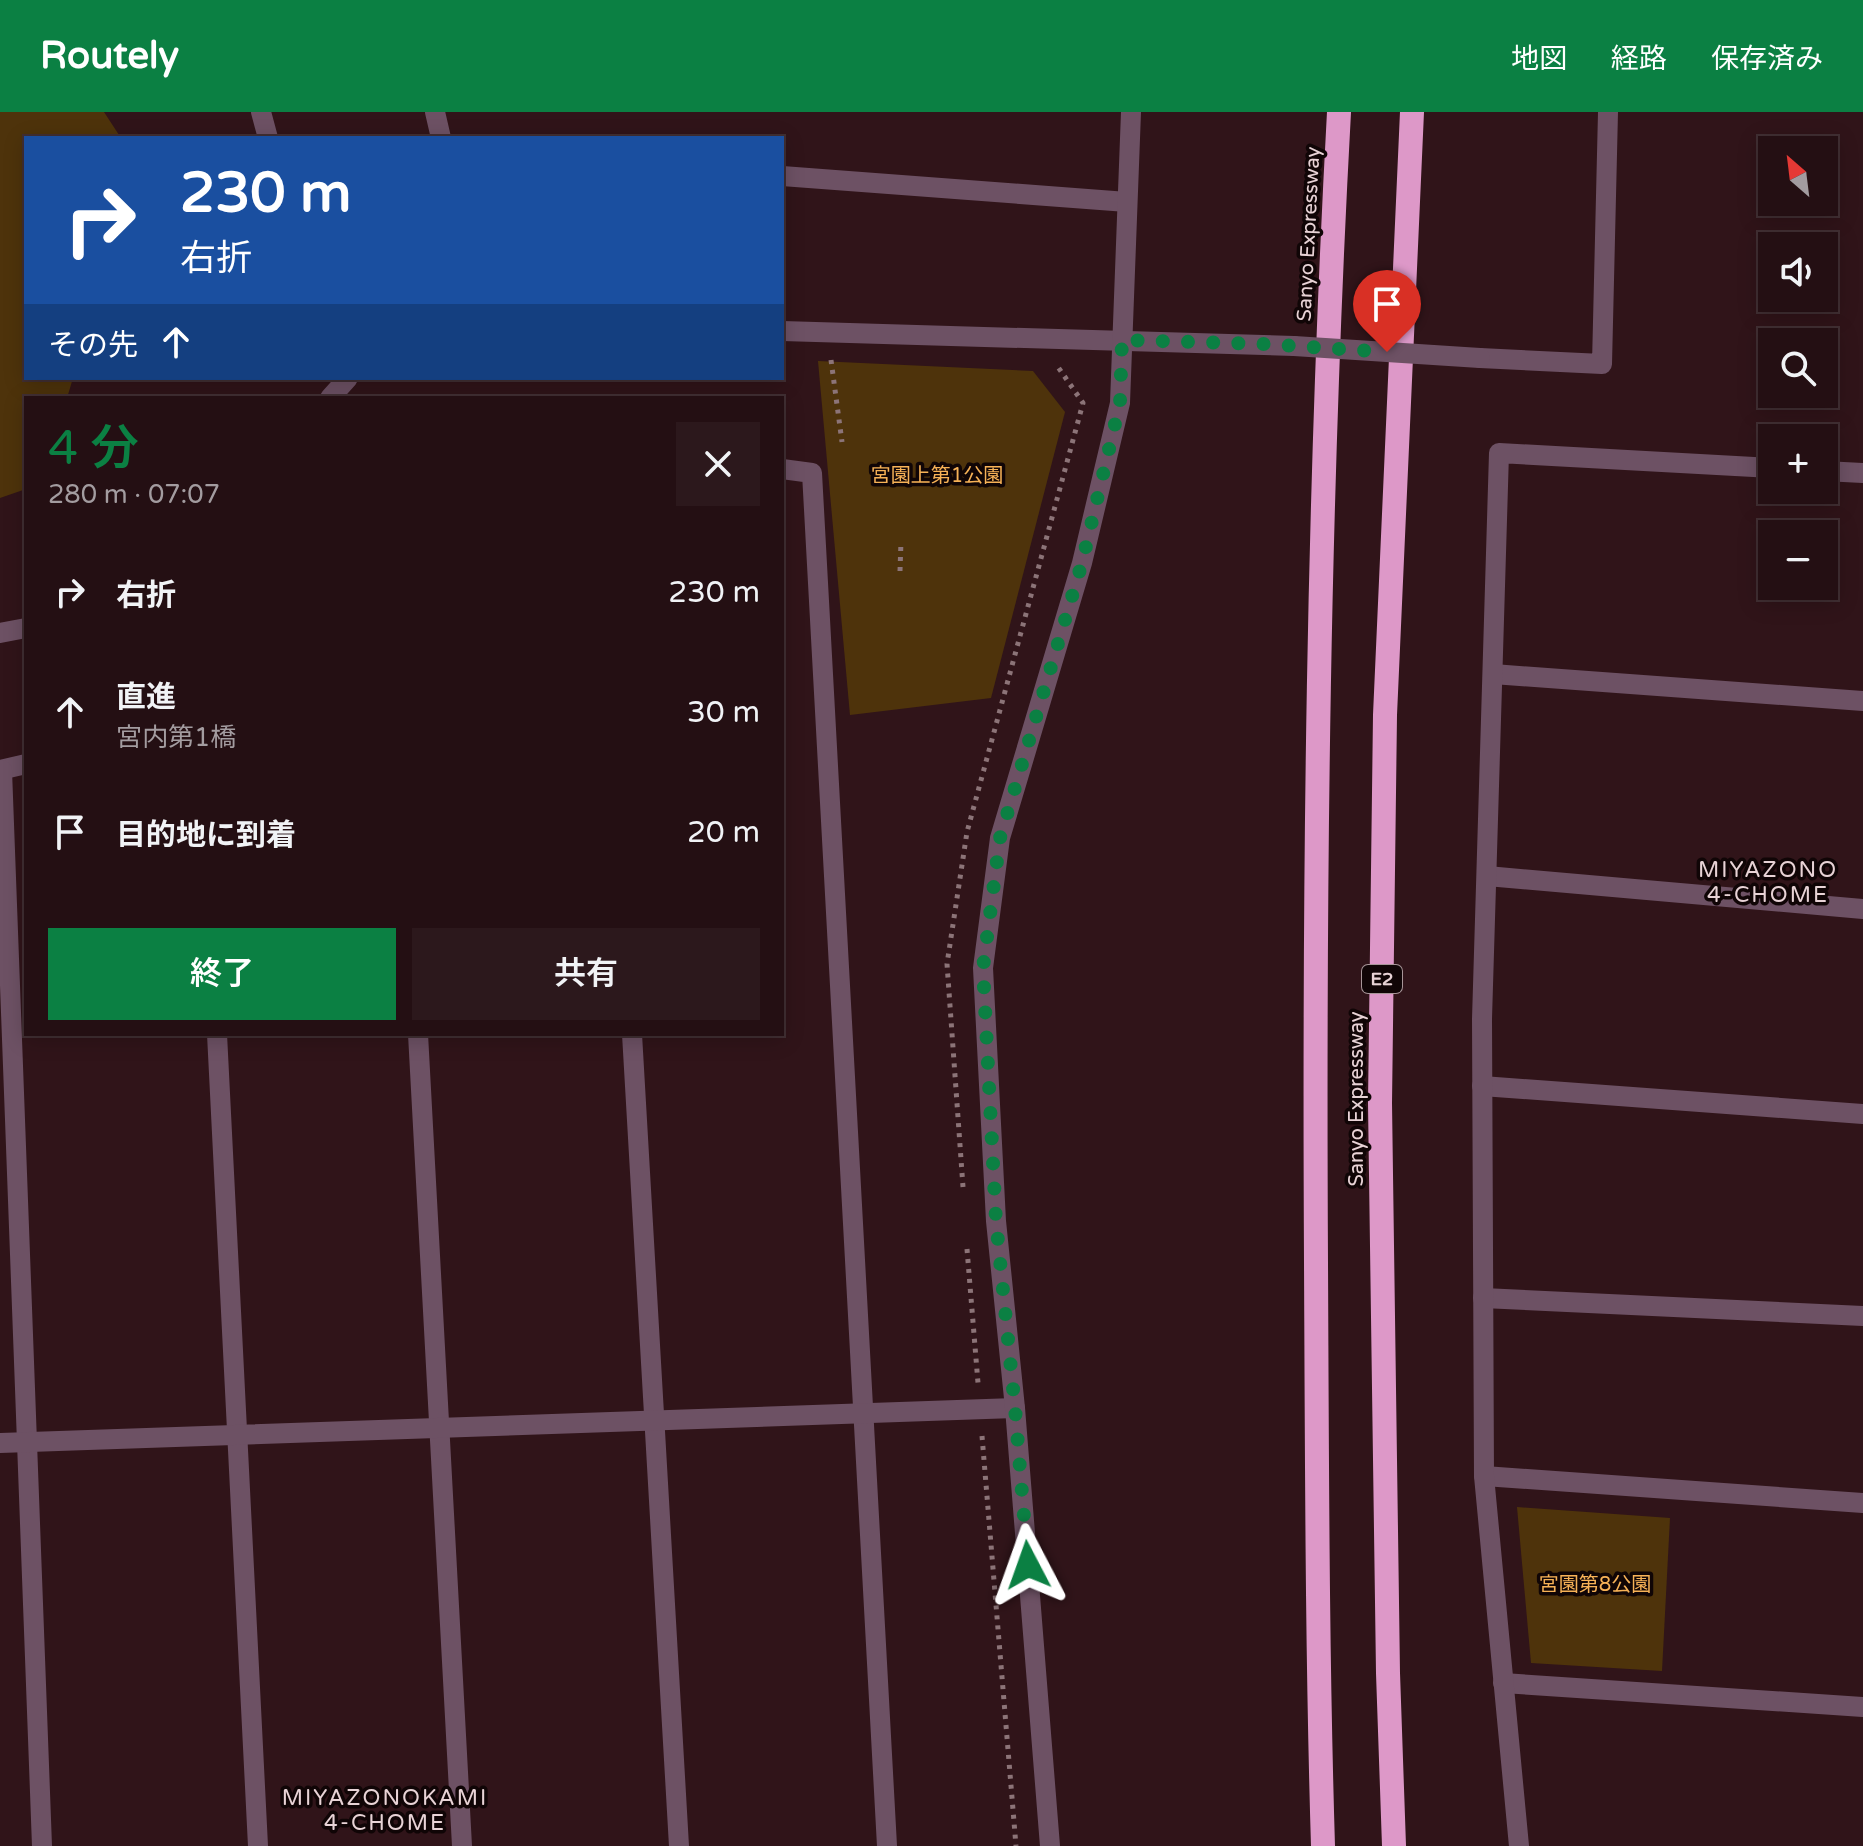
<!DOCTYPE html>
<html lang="ja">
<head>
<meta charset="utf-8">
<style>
  body { margin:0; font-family:"Varela Round","Noto Sans JP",sans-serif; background:#2c181c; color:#f1f3f6; height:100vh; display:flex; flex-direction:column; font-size:30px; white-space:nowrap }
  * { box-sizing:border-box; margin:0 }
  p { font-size:26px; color:#a39ca0 }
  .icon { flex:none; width:44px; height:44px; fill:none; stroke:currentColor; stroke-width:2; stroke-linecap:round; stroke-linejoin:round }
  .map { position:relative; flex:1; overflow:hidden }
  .sheet { position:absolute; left:24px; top:284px; width:760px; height:640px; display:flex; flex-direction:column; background:#240f13; border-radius:0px; box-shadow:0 4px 20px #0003,0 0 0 2px #412f33 }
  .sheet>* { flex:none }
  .guide { position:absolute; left:24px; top:24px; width:760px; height:244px; border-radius:0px; box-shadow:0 4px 20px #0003,0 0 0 2px #412f33; background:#1a4fa0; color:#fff; overflow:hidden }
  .needle { width:52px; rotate:332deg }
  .fabs { position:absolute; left:1758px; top:24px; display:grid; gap:16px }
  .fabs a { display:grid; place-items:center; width:80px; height:80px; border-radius:0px; background:#240f13; box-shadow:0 4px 20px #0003,0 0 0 2px #412f33; font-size:40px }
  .pin { position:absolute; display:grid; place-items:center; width:68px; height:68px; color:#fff; margin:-82px -34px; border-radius:50% 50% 50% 0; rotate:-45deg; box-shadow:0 0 8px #0007 }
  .pin .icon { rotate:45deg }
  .me { position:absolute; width:88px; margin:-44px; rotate:356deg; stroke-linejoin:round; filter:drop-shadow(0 0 6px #0008) }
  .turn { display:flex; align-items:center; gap:28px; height:168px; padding:0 24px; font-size:36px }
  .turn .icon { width:104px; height:104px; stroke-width:2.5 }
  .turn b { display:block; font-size:56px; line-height:68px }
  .then { display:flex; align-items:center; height:76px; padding:0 24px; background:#0003; gap:16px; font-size:30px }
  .round { display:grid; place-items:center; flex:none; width:84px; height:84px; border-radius:0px; background:#2c181c }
  .head { display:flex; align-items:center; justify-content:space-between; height:136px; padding:0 24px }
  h1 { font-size:48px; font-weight:600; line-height:60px; color:#0b8043 }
  .cta { display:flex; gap:16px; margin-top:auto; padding:16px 24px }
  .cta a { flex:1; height:92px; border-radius:0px; background:#0b8043; color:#fff; font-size:32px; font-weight:600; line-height:92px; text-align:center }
  .cta a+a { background:#2c181c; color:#f1f3f6 }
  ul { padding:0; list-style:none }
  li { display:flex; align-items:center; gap:24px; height:120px; padding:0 24px }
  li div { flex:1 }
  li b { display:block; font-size:30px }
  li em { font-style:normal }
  header { display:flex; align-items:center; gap:48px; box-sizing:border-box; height:112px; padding:0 40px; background:#0b8043; color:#fff }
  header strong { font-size:38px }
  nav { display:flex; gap:44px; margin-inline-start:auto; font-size:28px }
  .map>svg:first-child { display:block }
</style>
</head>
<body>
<header>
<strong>Routely</strong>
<nav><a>地図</a><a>経路</a><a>保存済み</a></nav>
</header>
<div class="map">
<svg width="1863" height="1734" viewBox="0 0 1863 1734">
  <rect width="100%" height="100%" fill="#301419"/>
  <g fill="#4e330b">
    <polygon points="0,0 104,0 121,26 26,26 26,266 73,266 67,286 26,286 26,377 0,386"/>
    <polygon points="818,249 1033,259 1065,300 991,586 850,603"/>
    <polygon points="1517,1395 1670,1406 1662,1559 1531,1551"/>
  </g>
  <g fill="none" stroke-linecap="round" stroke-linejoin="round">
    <g stroke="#8c7478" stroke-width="5" stroke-dasharray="4 6" stroke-linecap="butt">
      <polyline points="831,248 842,330"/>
      <polyline points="900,459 901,429"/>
      <polyline points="963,1075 947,852 967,720 1083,291 1058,255"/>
      <polyline points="967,1137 978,1271"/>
      <polyline points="982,1324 1016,1734"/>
    </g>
    <g stroke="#6d5164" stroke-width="20">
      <polyline points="261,0 268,26"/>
      <polyline points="435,0 441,26"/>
      <polyline points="782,64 1127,90"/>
      <polyline points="782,219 1294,234"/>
      <polyline points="1480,246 1602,252 1608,0"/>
      <polyline points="330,286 348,266"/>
      <polyline points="782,357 812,361 887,1734"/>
      <polyline points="1824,359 1863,361"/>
      <polyline points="0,521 26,516"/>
      <polyline points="1493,562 1863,589"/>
      <polyline points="0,658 26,652"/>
      <polyline points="2,658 42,1734"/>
      <polyline points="1487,764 1863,797"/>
      <polyline points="217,922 258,1734"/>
      <polyline points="418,922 462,1734"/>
      <polyline points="632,922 679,1734"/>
      <polyline points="1482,974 1863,1002"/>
      <polyline points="1483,1186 1863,1204"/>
      <polyline points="0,1331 1015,1296"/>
      <polyline points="1484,1364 1863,1391"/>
      <polyline points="1503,1571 1863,1595"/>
      <polyline points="1050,1734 1015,1296 996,1109 983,856 1000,726 1082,451 1120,291 1131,0"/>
      <polyline points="1519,1734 1484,1364 1482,907 1499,341 1772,356"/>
    </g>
    <g stroke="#dd98c8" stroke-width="24">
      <path d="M 1323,1734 C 1317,1539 1317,1345 1316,1150 C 1314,767 1318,383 1339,0"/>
      <polyline points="1394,1734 1388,1561 1380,991 1385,603 1412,0"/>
    </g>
    <polyline stroke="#6d5164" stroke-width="20" points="1294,234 1480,246"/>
  </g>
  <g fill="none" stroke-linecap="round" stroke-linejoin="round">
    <polyline stroke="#0b8043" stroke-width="14" stroke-dasharray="0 25.2" points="1028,1453 1015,1296 996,1109 983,856 1000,726 1082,451 1120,291 1122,228 1264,232 1387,240"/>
  </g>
  <g text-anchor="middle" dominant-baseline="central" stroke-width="7" stroke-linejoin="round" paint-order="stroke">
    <rect fill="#100506" stroke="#a79598" stroke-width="2" x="1362" y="853" width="40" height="28" rx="6"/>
    <g font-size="18" font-weight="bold" fill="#e8d3d6">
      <text x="1382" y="867">E2</text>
    </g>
    <g font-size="20" fill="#e8d3d6" stroke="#100506">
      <text transform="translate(1309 122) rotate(-87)">Sanyo Expressway</text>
      <text transform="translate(1357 987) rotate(-90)">Sanyo Expressway</text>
    </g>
    <g font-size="20" fill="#f7b257" stroke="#100506">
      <text x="937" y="364">宮園上第1公園</text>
      <text x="1595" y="1473">宮園第8公園</text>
    </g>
    <g font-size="22" letter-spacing="2" fill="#e8d3d6" stroke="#100506">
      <text x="1768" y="758">MIYAZONO<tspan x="1768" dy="25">4-CHOME</tspan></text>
      <text x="385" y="1686">MIYAZONOKAMI<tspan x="385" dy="25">4-CHOME</tspan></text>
    </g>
  </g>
</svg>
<div class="fabs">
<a><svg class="needle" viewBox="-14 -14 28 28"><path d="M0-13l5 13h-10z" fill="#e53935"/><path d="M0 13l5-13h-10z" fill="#a39ca0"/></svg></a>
<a><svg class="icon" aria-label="sound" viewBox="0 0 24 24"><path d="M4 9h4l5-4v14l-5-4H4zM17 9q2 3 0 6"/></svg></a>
<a><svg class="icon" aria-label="search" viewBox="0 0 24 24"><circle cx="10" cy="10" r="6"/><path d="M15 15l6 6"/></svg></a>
<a>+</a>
<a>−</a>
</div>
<div class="pin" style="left:1387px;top:240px;background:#d93025"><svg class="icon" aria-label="arrive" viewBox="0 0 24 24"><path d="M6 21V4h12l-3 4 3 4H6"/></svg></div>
<svg class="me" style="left:1028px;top:1453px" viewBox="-20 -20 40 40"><path d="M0-17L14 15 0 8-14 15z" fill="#0b8043" stroke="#fff" stroke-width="4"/></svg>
<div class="guide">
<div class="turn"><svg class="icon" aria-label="right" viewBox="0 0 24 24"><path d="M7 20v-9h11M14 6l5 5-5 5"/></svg><div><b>230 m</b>右折</div></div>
<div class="then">その先<svg class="icon" aria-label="ahead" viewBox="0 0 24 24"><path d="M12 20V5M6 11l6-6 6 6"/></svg></div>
</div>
<section class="sheet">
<div class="head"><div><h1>4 分</h1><p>280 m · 07:07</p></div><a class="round"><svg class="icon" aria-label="close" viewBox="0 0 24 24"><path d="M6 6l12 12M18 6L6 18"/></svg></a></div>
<ul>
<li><svg class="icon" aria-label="right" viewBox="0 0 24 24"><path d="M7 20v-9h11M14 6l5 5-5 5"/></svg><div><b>右折</b></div><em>230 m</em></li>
<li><svg class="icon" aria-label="ahead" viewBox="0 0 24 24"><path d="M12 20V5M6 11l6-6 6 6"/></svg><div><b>直進</b><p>宮内第1橋</p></div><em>30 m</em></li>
<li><svg class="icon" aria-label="arrive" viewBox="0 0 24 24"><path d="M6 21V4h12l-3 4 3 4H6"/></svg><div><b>目的地に到着</b></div><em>20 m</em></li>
</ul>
<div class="cta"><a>終了</a><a>共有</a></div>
</section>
</div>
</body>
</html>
